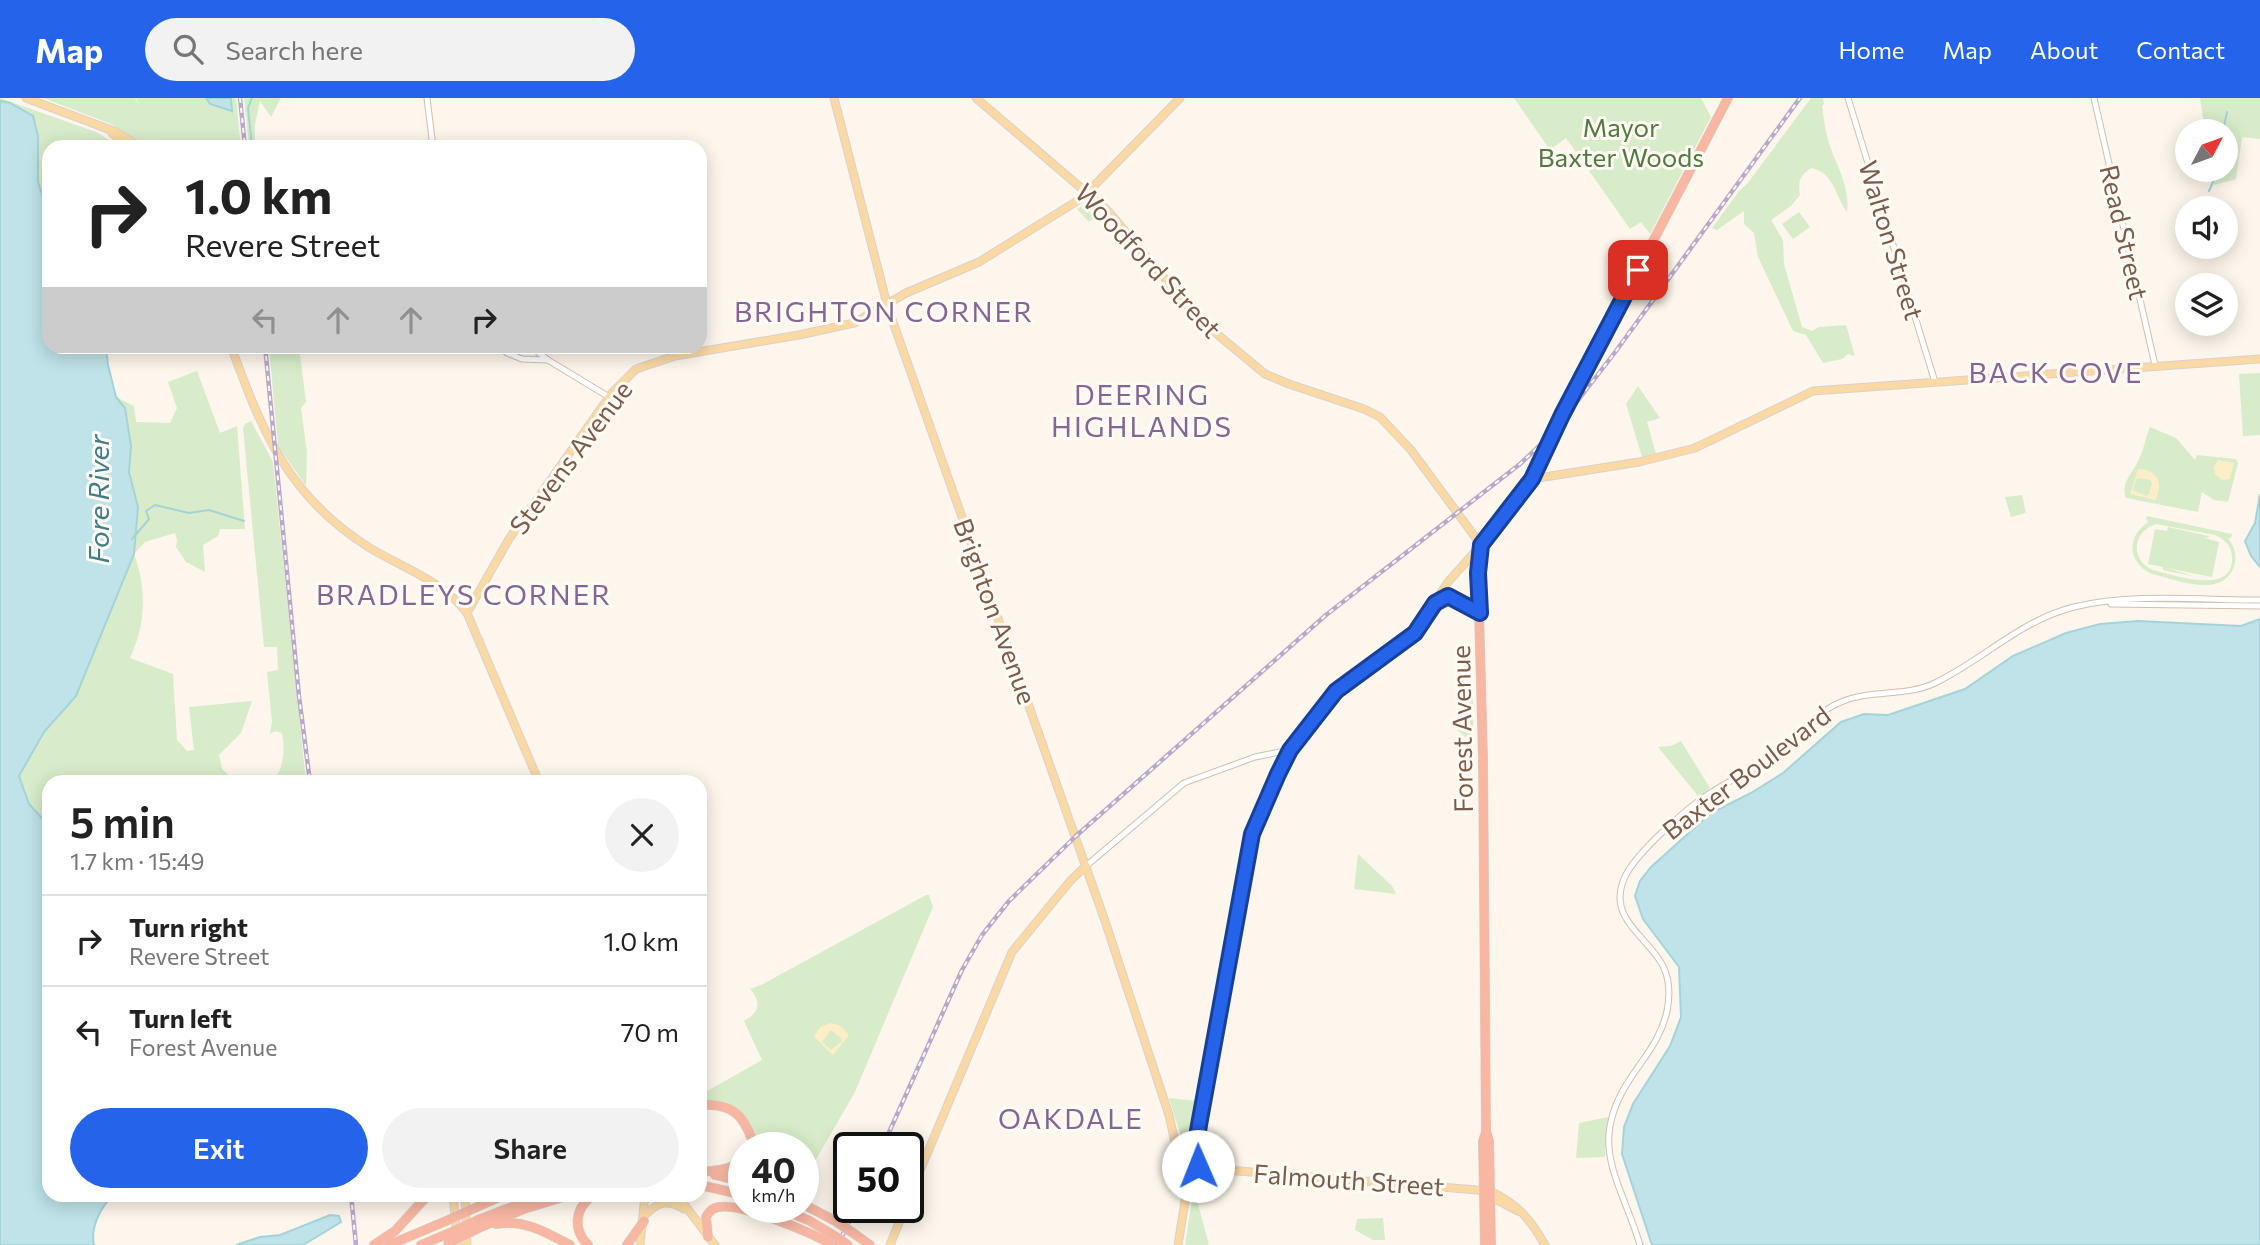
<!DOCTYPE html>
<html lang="en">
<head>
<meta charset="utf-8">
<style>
  body { margin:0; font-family:Commissioner,sans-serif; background:#f2f2f2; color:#222; height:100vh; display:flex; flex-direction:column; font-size:26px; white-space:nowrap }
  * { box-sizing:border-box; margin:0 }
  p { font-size:23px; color:#767676 }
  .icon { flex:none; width:38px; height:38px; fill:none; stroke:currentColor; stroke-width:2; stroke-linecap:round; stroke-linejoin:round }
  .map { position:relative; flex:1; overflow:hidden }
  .drawer { position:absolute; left:42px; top:677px; width:665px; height:427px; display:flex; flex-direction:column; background:#fff; border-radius:21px; box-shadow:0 4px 18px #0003 }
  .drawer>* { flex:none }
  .guide { position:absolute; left:42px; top:42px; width:665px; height:214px; border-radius:21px; box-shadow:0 4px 18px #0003; background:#fff; color:#222; overflow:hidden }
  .needle { width:46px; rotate:49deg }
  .tools { position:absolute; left:2175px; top:21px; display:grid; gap:14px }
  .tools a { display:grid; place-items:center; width:63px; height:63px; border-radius:50%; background:#fff; box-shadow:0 4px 18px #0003; font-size:35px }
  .speed { position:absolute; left:728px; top:1034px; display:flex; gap:14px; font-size:35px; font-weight:700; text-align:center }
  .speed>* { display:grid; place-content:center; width:91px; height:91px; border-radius:50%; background:#fff; box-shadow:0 4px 18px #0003; line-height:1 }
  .speed small { font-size:18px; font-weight:400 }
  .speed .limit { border:4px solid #111; border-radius:10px; background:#fff; color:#111 }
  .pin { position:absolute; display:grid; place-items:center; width:60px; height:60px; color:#fff; margin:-30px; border-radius:14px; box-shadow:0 4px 10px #0006 }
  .me { position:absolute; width:77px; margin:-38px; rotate:359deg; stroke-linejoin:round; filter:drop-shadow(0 0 5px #0008) }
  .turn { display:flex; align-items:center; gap:24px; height:147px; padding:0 28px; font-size:32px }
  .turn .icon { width:91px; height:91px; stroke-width:2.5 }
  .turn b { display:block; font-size:49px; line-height:60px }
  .lanes { display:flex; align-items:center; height:66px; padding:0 28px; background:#0003; justify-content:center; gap:35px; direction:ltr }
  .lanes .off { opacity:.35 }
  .round { display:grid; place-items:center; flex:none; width:74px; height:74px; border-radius:37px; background:#f2f2f2 }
  .headline { display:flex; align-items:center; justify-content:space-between; height:119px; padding:0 28px }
  h1 { font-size:42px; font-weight:600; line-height:52px }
  .cta { display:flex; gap:14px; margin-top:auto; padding:14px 28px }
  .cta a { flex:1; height:80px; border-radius:42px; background:#2563eb; color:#fff; font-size:28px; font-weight:600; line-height:80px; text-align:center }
  .cta a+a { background:#f2f2f2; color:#222 }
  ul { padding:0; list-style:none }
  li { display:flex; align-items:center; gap:21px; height:91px; padding:0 28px; border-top:2px solid #e0e0e0 }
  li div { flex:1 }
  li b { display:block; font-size:26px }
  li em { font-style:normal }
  header { display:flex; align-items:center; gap:42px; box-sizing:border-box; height:98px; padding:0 35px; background:#2563eb; color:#fff }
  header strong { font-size:33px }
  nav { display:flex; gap:38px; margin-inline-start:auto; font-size:24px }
  .search { width:490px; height:63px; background:#f2f2f2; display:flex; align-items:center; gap:18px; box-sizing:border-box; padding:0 24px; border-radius:38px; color:#767676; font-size:26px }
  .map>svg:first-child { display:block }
</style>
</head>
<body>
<header>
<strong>Map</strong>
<div class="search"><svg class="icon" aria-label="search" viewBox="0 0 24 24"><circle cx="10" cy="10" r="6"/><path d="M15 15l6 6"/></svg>Search here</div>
<nav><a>Home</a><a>Map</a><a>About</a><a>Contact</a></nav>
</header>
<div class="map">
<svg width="2260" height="1147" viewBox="0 0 2260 1147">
  <rect width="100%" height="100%" fill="#fdf6ec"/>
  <g fill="#d8ecc9" fill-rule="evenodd">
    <polygon points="0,0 96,34 120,49 49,49 49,211 0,165"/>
    <polygon points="43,0 135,0 140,9 136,0 236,0 241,49 208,49 204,44 194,49 147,49 111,26"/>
    <polygon points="244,0 281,0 271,19 260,3 255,26 255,49 249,49"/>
    <polygon points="1514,0 1701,0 1711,19 1650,136 1641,124 1630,131 1566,40 1550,52"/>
    <path d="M 1811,0 L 1823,0 L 1824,6 L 1822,8 C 1824,23 1826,37 1831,51 C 1839,72 1850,91 1847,114 C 1835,98 1834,74 1811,70 C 1799,78 1798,84 1800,97 L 1791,108 L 1771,122 L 1783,142 L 1784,166 L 1802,229 L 1812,233 L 1819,229 L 1846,227 L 1855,258 L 1848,256 L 1842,261 L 1823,265 L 1806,237 L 1793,233 L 1758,159 L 1754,135 L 1744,126 L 1744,113 L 1717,132 L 1712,130 L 1739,93 L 1747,86 Z"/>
    <polygon points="2200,0 2260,0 2260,41 2242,39 2236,81 2214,87 2211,72 2226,72 2226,33 2205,33"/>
    <polygon points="1089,104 1103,112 1089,124 1077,111"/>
    <polygon points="1799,114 1810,129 1793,141 1782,126"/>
    <polygon points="269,249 299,249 306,304 301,310 307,354 306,388 278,348"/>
    <path d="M 197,273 L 220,335 L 237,328 L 245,431 L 220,431 L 218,438 L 203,447 L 205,474 L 186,464 L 176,449 L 177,442 L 175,435 L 145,444 L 134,456 C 147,491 146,526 130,560 L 173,576 L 177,642 L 187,653 L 194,652 L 189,609 L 252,603 L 241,635 L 219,657 L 222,671 L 236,684 L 49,684 L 49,966 L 0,686 L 116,299 L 134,308 L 136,324 L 170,325 L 177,310 L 168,284 Z"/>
    <polygon points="2260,275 2260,337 2243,338 2239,276"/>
    <polygon points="1638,288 1660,320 1647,324 1656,356 1642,359 1626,306"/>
    <path d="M 251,323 L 273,364 L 306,684 L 272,684 C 284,673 285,650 282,635 L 275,633 L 270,636 L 272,623 L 267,574 L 278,572 L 277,549 L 264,549 L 243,330 L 245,326 Z"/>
    <path d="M 2150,329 L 2176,340 L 2195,362 L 2197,357 L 2236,361 L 2238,365 L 2228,404 L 2214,402 L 2202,394 L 2198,414 L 2126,400 C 2120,385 2133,375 2138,363 C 2144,353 2145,340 2150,329 Z"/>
    <polygon points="2022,397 2026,415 2011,419 2005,399"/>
    <path d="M 2147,418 L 2232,436 L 2231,440 L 2228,440 C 2235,449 2238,460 2233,471 C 2219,501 2175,481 2152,476 C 2127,465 2126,437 2149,424 L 2146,422 ZM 2156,426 L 2215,437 C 2224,441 2231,447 2232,458 C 2235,499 2174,477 2153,472 C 2130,462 2132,434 2156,426 Z"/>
    <polygon points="2168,429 2209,438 2208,440 2204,440 2219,444 2212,479 2167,470 2193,478 2163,472 2163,469 2148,466 2155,431 2167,433"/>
    <polygon points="1471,591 1473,593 1473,646 1452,627 1455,624 1464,633 1469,631 1470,626 1461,618 1464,615 1460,611 1467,605 1464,601"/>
    <polygon points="1681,643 1710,690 1699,699 1658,649 1671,648"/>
    <polygon points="1358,756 1392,788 1396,796 1354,791"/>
    <path d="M 926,797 L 929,797 L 933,809 L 855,994 L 803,1084 L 803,1050 L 759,1050 C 748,1016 739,1002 700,1003 L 700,997 L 762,962 L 744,923 C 759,915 762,904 750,891 L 761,887 Z"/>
    <polygon points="1169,1000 1199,1003 1188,1049 1184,1048"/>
    <polygon points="1608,1019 1605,1059 1576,1060 1579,1025"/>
    <polygon points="1200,1085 1198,1106 1209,1147 1185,1147 1194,1089"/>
    <polygon points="1383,1120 1385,1142 1373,1142 1355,1132 1357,1121"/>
  </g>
  <g fill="#fcefc7" fill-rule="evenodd">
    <polygon points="2218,362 2234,365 2230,381 2222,382 2215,376 2214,369"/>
    <path d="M 2138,371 C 2157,371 2165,386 2155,402 L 2130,396 ZM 2139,380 L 2150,382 L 2152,385 L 2149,396 L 2146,398 L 2133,392 L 2136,381 Z"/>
    <path d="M 831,925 L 841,928 L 849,937 L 833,957 L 814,939 L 820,929 ZM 831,932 L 841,940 L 842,943 L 831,952 L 822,944 Z"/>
  </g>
  <g fill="#bfe3e8" stroke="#a5d3da" stroke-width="2">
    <polygon points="206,0 231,0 232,13 210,6"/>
    <path d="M 0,3 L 10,5 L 33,18 L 38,38 L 38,84 L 49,118 L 49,248 L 106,249 L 108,267 L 116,299 L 125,310 L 131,348 L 129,374 L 138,409 L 134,456 L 76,598 L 44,634 L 19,678 L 29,706 L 49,728 L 49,1097 L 113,1097 C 101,1109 90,1129 94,1147 L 0,1147 Z"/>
    <polygon points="2260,396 2260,469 2251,458 2245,443 2255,425"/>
    <polygon points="2260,521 2260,1147 1652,1147 1622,1056 1624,1029 1633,1006 1670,948 1681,919 1679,869 1643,821 1635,798 1640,783 1651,769 1711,715 1751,695 1783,675 1841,624 1864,616 1888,617 1965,591 2013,558 2066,535 2100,526 2138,523 2241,528"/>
    <polygon points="330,1117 339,1118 341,1124 303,1147 236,1147 260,1139 280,1137"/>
  </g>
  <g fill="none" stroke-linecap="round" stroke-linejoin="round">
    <g stroke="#a5d3da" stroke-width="2">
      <polyline points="2223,33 2227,14"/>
      <polyline points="252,49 248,10 252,0"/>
      <polyline points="2209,93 2218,72"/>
      <polyline points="132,441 149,421 146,413 155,407 189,415 209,412 244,423"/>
    </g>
    <g stroke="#d1beb0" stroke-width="7">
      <g id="minor">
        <polyline points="427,0 433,49"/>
        <polyline points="1848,0 1935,284"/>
        <polyline points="2094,0 2155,267"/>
        <polyline points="491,248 512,256 526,248"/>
        <polyline points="530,248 548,262 609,299"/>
        <polyline points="502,251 515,248"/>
        <polyline points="507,255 522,261 548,262"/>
        <polyline points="2111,506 2260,508"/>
        <polyline points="1086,768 1184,685 1255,659 1290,652"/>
        <path d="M 1640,1147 C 1621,1083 1586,1047 1630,981 C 1645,958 1661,941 1667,913 C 1670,898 1670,882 1663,868 C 1649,839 1607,822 1624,781 C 1634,756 1689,708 1712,694 C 1731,681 1752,674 1771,660 C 1794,642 1814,615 1841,604 C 1871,591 1906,599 1935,585 C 1983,562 2021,522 2074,509 C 2132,495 2200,502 2260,502"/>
      </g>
    </g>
    <g stroke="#dad1cd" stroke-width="9">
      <g id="major">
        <polyline points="26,0 116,34 140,49"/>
        <polyline points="834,0 888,210 1105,823 1169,1017 1179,1062"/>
        <polyline points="976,0 1108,113 1200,222 1265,276 1289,286 1364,311 1380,319 1411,352 1481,447 1448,484 1414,535 1344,586 1329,600 1290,652 1278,676 1252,736 1194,1059"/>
        <polyline points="112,35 129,49"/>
        <path d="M 231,248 C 262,334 289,400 370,450 C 403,470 443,483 467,515 L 539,684"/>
        <polyline points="1532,381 1639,364 1695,350 1813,293 2260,261"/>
        <polyline points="1438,502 1448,498 1480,515"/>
        <polyline points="467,515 509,441 611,296 636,271 675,258 799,237 854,225 906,195 979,164 1082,100 1180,0"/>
        <circle cx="1188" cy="1067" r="10"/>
        <path d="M 1196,1073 L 1214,1071 L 1490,1093 C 1518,1106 1530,1121 1545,1147"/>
        <polyline points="453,1097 458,1147"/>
        <polyline points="465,1097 467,1147"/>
        <polyline points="677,1097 715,1147"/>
        <polyline points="1489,1098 1518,1113"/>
        <polyline points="908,1101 1012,854 1071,782 1086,768"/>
        <path d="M 645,1117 C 658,1104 667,1101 684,1111"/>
        <polyline points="640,1147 645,1097"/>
        <polyline points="890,1147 905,1110"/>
        <polyline points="1178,1147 1186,1097 1185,1076"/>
      </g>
    </g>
    <g stroke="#dad1cd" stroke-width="10">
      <g id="highway">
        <path d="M 700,1007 C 735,1005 745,1019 755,1050"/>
        <path d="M 702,1074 C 720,1071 732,1074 744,1058"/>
        <polyline points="715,1077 744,1084"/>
        <polyline points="700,1087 744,1097"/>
        <polyline points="803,1106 837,1124"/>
        <polyline points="477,1109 504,1097"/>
        <polyline points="780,1110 810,1123 833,1137"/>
        <polyline points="478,1122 543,1097"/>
        <path d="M 496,1126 C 524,1121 546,1134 570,1147"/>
        <polyline points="481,1129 524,1111 570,1097"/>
        <polyline points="856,1137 870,1147"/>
        <path d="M 708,1139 L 706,1119 C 709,1114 712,1110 719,1109 C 742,1105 812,1135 833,1147"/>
        <polyline points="374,1147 395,1133 428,1097"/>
        <polyline points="389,1147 446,1123"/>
        <polyline points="421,1147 447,1136"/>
        <path d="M 588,1147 C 572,1131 575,1110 593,1097"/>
        <polyline points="627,1147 644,1123"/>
        <polyline points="1485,1147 1483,1043 1486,1034"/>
        <polyline points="1491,1147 1489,1043 1486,1033 1483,661 1478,476 1481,447 1532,381 1562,317 1728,0"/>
      </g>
    </g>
    <use href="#minor" stroke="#fff" stroke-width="5"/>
    <use href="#major" stroke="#fbd9a5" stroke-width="7"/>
    <use href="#highway" stroke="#f7b7a3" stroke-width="9"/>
    <g stroke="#b9a8c9" stroke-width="4.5">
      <g id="rail">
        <polyline points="240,0 245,49"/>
        <polyline points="265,248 299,598 310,684"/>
        <polyline points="882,1050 962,872 982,837 1009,803 1076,738 1326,517 1520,366 1552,336 1616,253 1800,0"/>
        <polyline points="351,1097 356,1147"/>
        <polyline points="838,1147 855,1110"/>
      </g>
    </g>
    <use href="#rail" stroke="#fffaf3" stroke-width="2" stroke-dasharray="5" stroke-linecap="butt"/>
    <g stroke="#dad1cd" stroke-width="10" stroke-linecap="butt">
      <g id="highway-bridge">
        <polyline points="446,1123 477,1109"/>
        <polyline points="837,1124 856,1137"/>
        <polyline points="447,1136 478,1122"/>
        <polyline points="833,1137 848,1147"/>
        <polyline points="448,1145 481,1129"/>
      </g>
    </g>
    <use href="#highway-bridge" stroke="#f7b7a3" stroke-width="9"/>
  </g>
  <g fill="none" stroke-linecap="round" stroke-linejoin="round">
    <g stroke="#184099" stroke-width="18">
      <polyline id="route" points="1198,1068 1194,1059 1199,1027 1252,736 1278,676 1290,652 1336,593 1415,535 1435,505 1448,498 1480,515 1478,475 1481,447 1532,381 1562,317 1638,172"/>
    </g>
    <use href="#route" stroke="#2563eb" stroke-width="12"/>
  </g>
  <g text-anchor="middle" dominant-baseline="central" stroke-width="6" stroke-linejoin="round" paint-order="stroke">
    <g font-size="26" fill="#537a41" stroke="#fffaf3">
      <text x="1621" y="28">Mayor<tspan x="1621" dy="30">Baxter Woods</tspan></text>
    </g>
    <g font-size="26" fill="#7a5c4d" stroke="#fffaf3">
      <text transform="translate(2125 134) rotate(77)">Read Street</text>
      <text transform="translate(1892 142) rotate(73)">Walton Street</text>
      <text transform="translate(1149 162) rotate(47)">Woodford Street</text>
      <text transform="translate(570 359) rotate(-53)">Stevens Avenue</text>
      <text transform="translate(996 513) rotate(70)">Brighton Avenue</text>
      <text transform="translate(1461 631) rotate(-91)">Forest Avenue</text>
      <text transform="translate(1746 674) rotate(-37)">Baxter Boulevard</text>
      <text transform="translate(1349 1081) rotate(4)">Falmouth Street</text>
    </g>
    <g font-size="28" letter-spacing="2" fill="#846695" stroke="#fffaf3">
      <text x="884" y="213">BRIGHTON CORNER</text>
      <text x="2056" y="274">BACK COVE</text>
      <text x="1142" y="296">DEERING<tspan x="1142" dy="32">HIGHLANDS</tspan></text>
      <text x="464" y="496">BRADLEYS CORNER</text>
      <text x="1071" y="1020">OAKDALE</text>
    </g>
    <g font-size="28" font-style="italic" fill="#437c86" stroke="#fffaf3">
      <text transform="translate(98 401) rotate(-90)">Fore River</text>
    </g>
  </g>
</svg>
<div class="tools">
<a><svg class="needle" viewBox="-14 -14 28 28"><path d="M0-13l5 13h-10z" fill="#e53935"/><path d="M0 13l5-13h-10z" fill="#767676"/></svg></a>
<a><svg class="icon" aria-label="sound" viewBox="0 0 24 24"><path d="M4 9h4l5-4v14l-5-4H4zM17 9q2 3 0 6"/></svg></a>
<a><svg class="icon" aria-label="layers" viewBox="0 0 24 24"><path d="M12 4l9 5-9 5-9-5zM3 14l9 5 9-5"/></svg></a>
</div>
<div class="speed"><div>40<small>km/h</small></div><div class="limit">50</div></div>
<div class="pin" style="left:1638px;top:172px;background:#d93025"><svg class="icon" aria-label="arrive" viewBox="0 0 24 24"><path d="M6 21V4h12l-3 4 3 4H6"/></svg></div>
<svg class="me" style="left:1198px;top:1068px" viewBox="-20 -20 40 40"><circle r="19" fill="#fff"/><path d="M0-13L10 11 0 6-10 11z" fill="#2563eb"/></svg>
<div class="guide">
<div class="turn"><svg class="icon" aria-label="right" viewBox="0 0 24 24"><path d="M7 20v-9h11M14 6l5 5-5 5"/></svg><div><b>1.0 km</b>Revere Street</div></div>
<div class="lanes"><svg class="icon off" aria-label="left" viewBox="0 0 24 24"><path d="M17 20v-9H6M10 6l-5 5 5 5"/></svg><svg class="icon off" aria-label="ahead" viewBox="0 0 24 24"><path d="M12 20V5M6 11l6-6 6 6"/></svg><svg class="icon off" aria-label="ahead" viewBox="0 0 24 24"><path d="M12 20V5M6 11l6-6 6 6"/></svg><svg class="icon" aria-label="right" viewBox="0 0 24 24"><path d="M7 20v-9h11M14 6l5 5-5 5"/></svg></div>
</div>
<section class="drawer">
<div class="headline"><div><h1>5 min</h1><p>1.7 km · 15:49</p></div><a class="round"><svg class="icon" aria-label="close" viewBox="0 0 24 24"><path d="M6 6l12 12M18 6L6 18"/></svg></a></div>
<ul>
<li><svg class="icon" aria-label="right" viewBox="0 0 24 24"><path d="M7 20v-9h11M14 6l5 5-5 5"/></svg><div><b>Turn right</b><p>Revere Street</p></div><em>1.0 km</em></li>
<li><svg class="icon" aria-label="left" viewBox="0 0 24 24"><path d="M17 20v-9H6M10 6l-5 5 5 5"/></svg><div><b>Turn left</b><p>Forest Avenue</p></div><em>70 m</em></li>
</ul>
<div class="cta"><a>Exit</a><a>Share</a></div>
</section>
</div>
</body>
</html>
